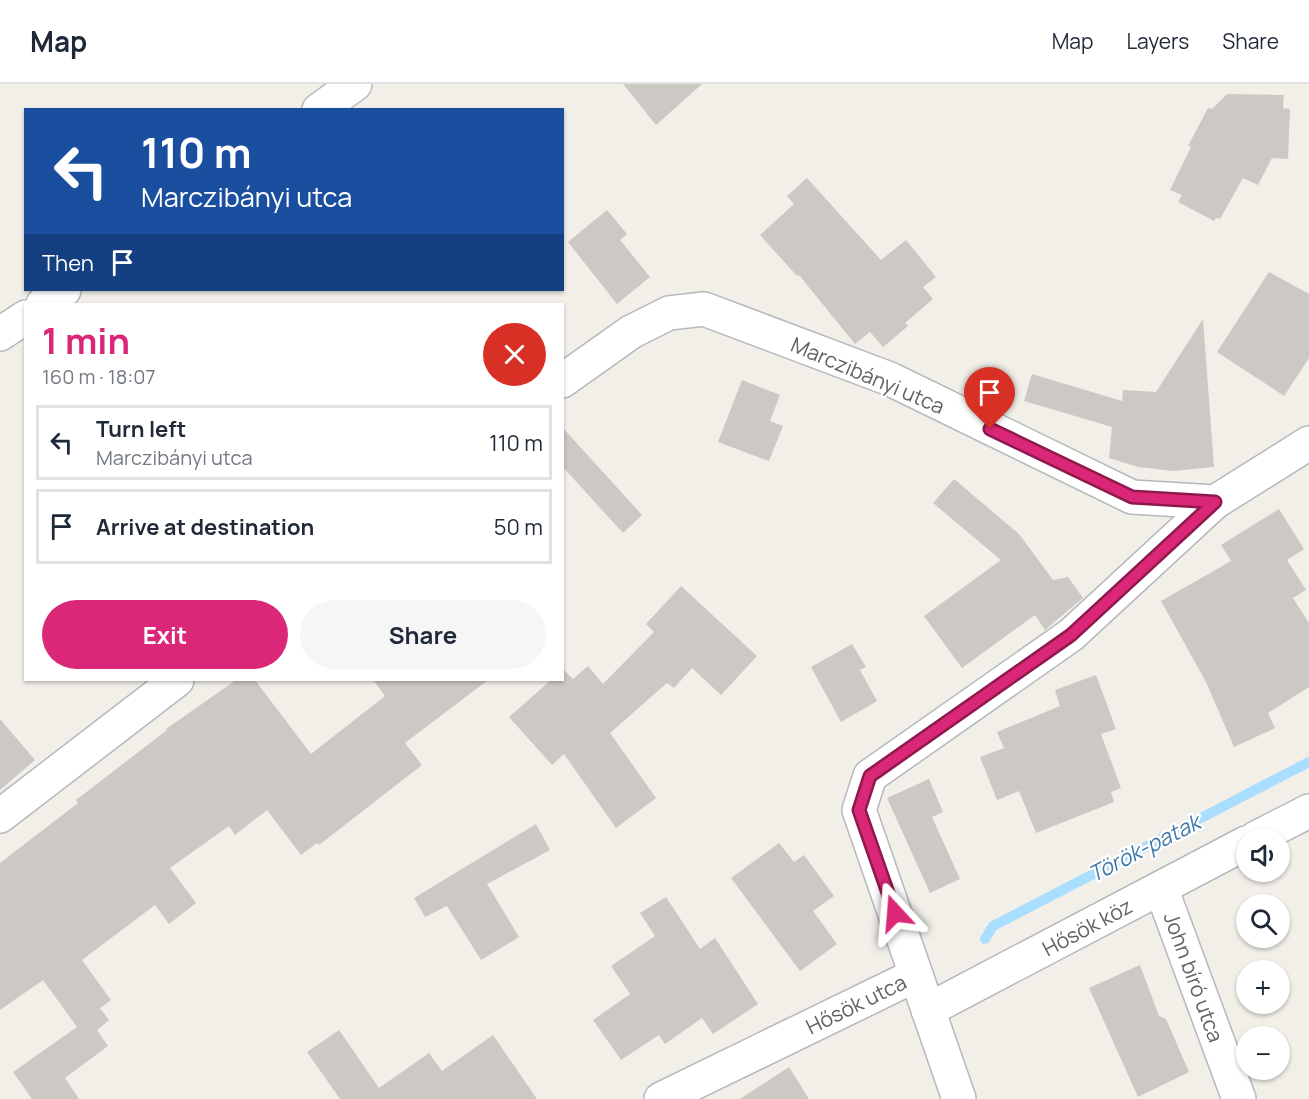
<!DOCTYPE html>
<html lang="en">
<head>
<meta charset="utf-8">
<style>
  body { margin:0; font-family:Manrope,sans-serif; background:#f6f6f7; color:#1f2937; height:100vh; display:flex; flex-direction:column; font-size:22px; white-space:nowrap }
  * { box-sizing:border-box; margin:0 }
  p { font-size:20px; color:#747a83 }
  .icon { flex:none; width:33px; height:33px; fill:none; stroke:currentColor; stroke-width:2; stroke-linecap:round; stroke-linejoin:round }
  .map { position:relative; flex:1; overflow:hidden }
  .side { position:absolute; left:24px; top:219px; width:540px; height:378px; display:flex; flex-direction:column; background:#fff; border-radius:0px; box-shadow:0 2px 4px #0004 }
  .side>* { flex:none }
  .guide { position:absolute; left:24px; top:24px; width:540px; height:183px; border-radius:0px; box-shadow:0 2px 4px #0004; background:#1a4fa0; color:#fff; overflow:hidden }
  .fabs { position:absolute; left:1236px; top:744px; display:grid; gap:12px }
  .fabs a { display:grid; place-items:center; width:54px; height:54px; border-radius:50%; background:#fff; box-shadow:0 2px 4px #0004; font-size:30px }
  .pin { position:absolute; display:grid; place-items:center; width:51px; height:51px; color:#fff; margin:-62px -26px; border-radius:50% 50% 50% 0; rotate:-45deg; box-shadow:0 0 6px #0007 }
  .pin .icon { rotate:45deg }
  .me { position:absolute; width:66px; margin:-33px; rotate:341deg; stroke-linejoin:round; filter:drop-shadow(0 0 4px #0008) }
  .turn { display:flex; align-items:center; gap:21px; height:126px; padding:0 18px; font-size:27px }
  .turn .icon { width:78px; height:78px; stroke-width:2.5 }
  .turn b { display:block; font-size:42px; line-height:51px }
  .then { display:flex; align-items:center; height:57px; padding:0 18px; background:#0003; gap:12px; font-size:22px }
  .round { display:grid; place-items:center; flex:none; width:63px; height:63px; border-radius:32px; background:#f6f6f7 }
  .headline { display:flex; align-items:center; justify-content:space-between; height:102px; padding:0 18px }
  h1 { font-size:36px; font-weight:700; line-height:45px; color:#db2777 }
  .action { display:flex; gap:12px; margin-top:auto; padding:12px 18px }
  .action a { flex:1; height:69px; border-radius:36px; background:#db2777; color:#fff; font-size:24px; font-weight:700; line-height:69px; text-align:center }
  .action a+a { background:#f6f6f7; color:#1f2937 }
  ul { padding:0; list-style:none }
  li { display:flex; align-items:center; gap:18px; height:75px; margin:0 12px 9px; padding:0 6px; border:3px solid #e0e1e3; border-radius:0px }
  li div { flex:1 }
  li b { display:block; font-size:22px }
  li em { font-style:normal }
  header { display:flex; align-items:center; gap:36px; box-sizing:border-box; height:84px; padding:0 30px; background:#fff; border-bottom:2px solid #e0e1e3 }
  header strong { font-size:28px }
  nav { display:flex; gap:33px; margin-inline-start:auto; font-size:21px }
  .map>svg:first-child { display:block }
</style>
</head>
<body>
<header>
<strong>Map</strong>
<nav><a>Map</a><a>Layers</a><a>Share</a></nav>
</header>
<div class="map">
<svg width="1309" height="1015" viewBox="0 0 1309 1015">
  <rect width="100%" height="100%" fill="#f1efe8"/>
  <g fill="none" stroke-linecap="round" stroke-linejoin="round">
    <polyline stroke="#aadeff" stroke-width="10" points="985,855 993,842 1309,678"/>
  </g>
  <g fill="#ccc9c5">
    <polygon points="623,0 702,0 656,41"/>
    <polygon points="1227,10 1284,11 1283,24 1290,25 1288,75 1272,74 1258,101 1243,94 1220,135 1216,134 1214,137 1178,118 1182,111 1170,106 1191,63 1188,62 1208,24 1212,25"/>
    <polygon points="807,94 881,176 906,156 936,193 923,203 933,215 905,239 908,242 883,263 870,248 855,260 799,191 797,192 760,151 794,120 787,112"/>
    <polygon points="607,126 627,150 620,156 650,193 617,220 568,158"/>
    <polygon points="1269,188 1309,210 1309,274 1284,312 1217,268"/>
    <polygon points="1203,235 1214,383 1173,387 1138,383 1109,374 1112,343 1024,317 1032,290 1122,317 1123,306 1156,308"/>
    <polygon points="742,296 780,311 770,337 783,342 769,377 718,358"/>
    <polygon points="562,343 642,431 623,449 562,382"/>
    <polygon points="954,395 1019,450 1053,496 1068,493 1083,514 1045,546 1035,531 962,584 924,532 1001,476 933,419"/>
    <polygon points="1279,425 1304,465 1287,476 1306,506 1293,514 1309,539 1309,603 1268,629 1275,644 1234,663 1206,598 1161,517 1231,477 1221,461"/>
    <polygon points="681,502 757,572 721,611 692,584 674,604 667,599 610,649 656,714 616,744 564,670 552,681 509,633 551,596 562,596 563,585 573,595 588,582 603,600 654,548 646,540"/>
    <polygon points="852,560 866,583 860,586 877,617 841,638 811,583"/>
    <polygon points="1096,591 1116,645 1101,650 1121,704 1111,708 1114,718 1036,749 1019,707 997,716 980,673 1004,664 997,648 1060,622 1055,606"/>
    <polygon points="236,596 255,596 311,670 385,612 373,596 488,596 405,659 422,681 319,761 317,759 301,771 267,726 235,751 229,742 170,784 196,819 169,840 155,821 82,876 111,916 100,924 109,936 97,946 108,962 65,994 79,1015 32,1015 13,988 77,943 43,896 0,926 0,779 78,719 76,716 167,646 166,645"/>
    <polygon points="0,635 35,676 0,706"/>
    <polygon points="929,695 943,728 932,733 960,795 930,809 887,714"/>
    <polygon points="536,740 550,766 487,800 519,853 481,876 447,822 425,833 414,814"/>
    <polygon points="779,759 794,778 804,771 834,812 813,827 837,860 800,887 731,794"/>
    <polygon points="666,813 700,865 715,854 758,920 713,950 702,934 665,960 659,951 621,976 593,936 630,910 611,882 655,852 640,829"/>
    <polygon points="1140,881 1159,932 1166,935 1189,988 1138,1013 1089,904"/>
    <polygon points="339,946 379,1004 429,969 442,987 493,951 537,1015 340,1015 307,968"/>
    <polygon points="789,983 809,1015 740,1015"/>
  </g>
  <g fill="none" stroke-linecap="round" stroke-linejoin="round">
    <g stroke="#b5b8bc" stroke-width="36">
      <g id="minor">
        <polyline points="319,26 355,0"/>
        <polyline points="43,220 64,206"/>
        <polyline points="0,250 26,233"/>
        <polyline points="562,297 631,248 669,229 704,225 890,295 1132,413 1215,418"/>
        <polyline points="0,732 177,596"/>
        <polyline points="1256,754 1309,727"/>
        <polyline points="1161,804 1239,1015"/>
        <polyline points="928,926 1246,759"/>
        <polyline points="661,1015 916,891"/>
        <polyline points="959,1015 859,726 870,692 1071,551 1215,418 1309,359"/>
      </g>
    </g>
    <use href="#minor" stroke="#fff" stroke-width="33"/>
  </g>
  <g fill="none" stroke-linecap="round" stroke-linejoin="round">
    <g stroke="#8e194d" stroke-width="15">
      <polyline id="route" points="895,829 859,726 870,692 1071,551 1215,418 1132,413 990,345"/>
    </g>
    <use href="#route" stroke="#db2777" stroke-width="10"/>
  </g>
  <g text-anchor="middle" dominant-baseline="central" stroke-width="4.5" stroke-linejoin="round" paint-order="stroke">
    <g font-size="21" fill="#5f6368" stroke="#fff">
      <text transform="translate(868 291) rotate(23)">Marczibányi utca</text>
      <text transform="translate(1087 843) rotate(-28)">Hősök köz</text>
      <text transform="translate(1194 893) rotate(70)">John bíró utca</text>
      <text transform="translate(856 920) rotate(-26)">Hősök utca</text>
    </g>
    <g font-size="22" font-style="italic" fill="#4179aa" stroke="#fff">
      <text transform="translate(1144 764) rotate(-27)">Török-patak</text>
    </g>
  </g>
</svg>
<div class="fabs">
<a><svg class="icon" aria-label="sound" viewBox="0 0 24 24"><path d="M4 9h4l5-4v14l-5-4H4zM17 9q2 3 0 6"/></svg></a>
<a><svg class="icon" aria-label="search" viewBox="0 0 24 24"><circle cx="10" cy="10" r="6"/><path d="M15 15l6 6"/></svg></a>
<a>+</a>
<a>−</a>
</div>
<div class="pin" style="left:990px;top:345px;background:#d93025"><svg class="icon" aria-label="arrive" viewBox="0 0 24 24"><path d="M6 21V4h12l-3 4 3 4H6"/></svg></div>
<svg class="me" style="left:895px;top:829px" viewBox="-20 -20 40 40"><path d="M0-17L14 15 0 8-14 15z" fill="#db2777" stroke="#fff" stroke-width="4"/></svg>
<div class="guide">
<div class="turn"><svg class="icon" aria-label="left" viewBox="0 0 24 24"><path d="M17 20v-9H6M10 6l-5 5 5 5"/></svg><div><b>110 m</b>Marczibányi utca</div></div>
<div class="then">Then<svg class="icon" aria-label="arrive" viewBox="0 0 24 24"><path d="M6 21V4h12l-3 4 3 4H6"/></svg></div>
</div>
<section class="side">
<div class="headline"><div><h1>1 min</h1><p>160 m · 18:07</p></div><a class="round" style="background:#d93025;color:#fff"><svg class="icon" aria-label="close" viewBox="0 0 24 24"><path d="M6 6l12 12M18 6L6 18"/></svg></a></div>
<ul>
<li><svg class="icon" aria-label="left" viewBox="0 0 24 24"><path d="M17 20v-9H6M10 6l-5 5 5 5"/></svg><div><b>Turn left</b><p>Marczibányi utca</p></div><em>110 m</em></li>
<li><svg class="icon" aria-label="arrive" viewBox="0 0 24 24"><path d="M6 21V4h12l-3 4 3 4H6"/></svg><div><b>Arrive at destination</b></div><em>50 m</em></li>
</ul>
<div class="action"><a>Exit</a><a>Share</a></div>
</section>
</div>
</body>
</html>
